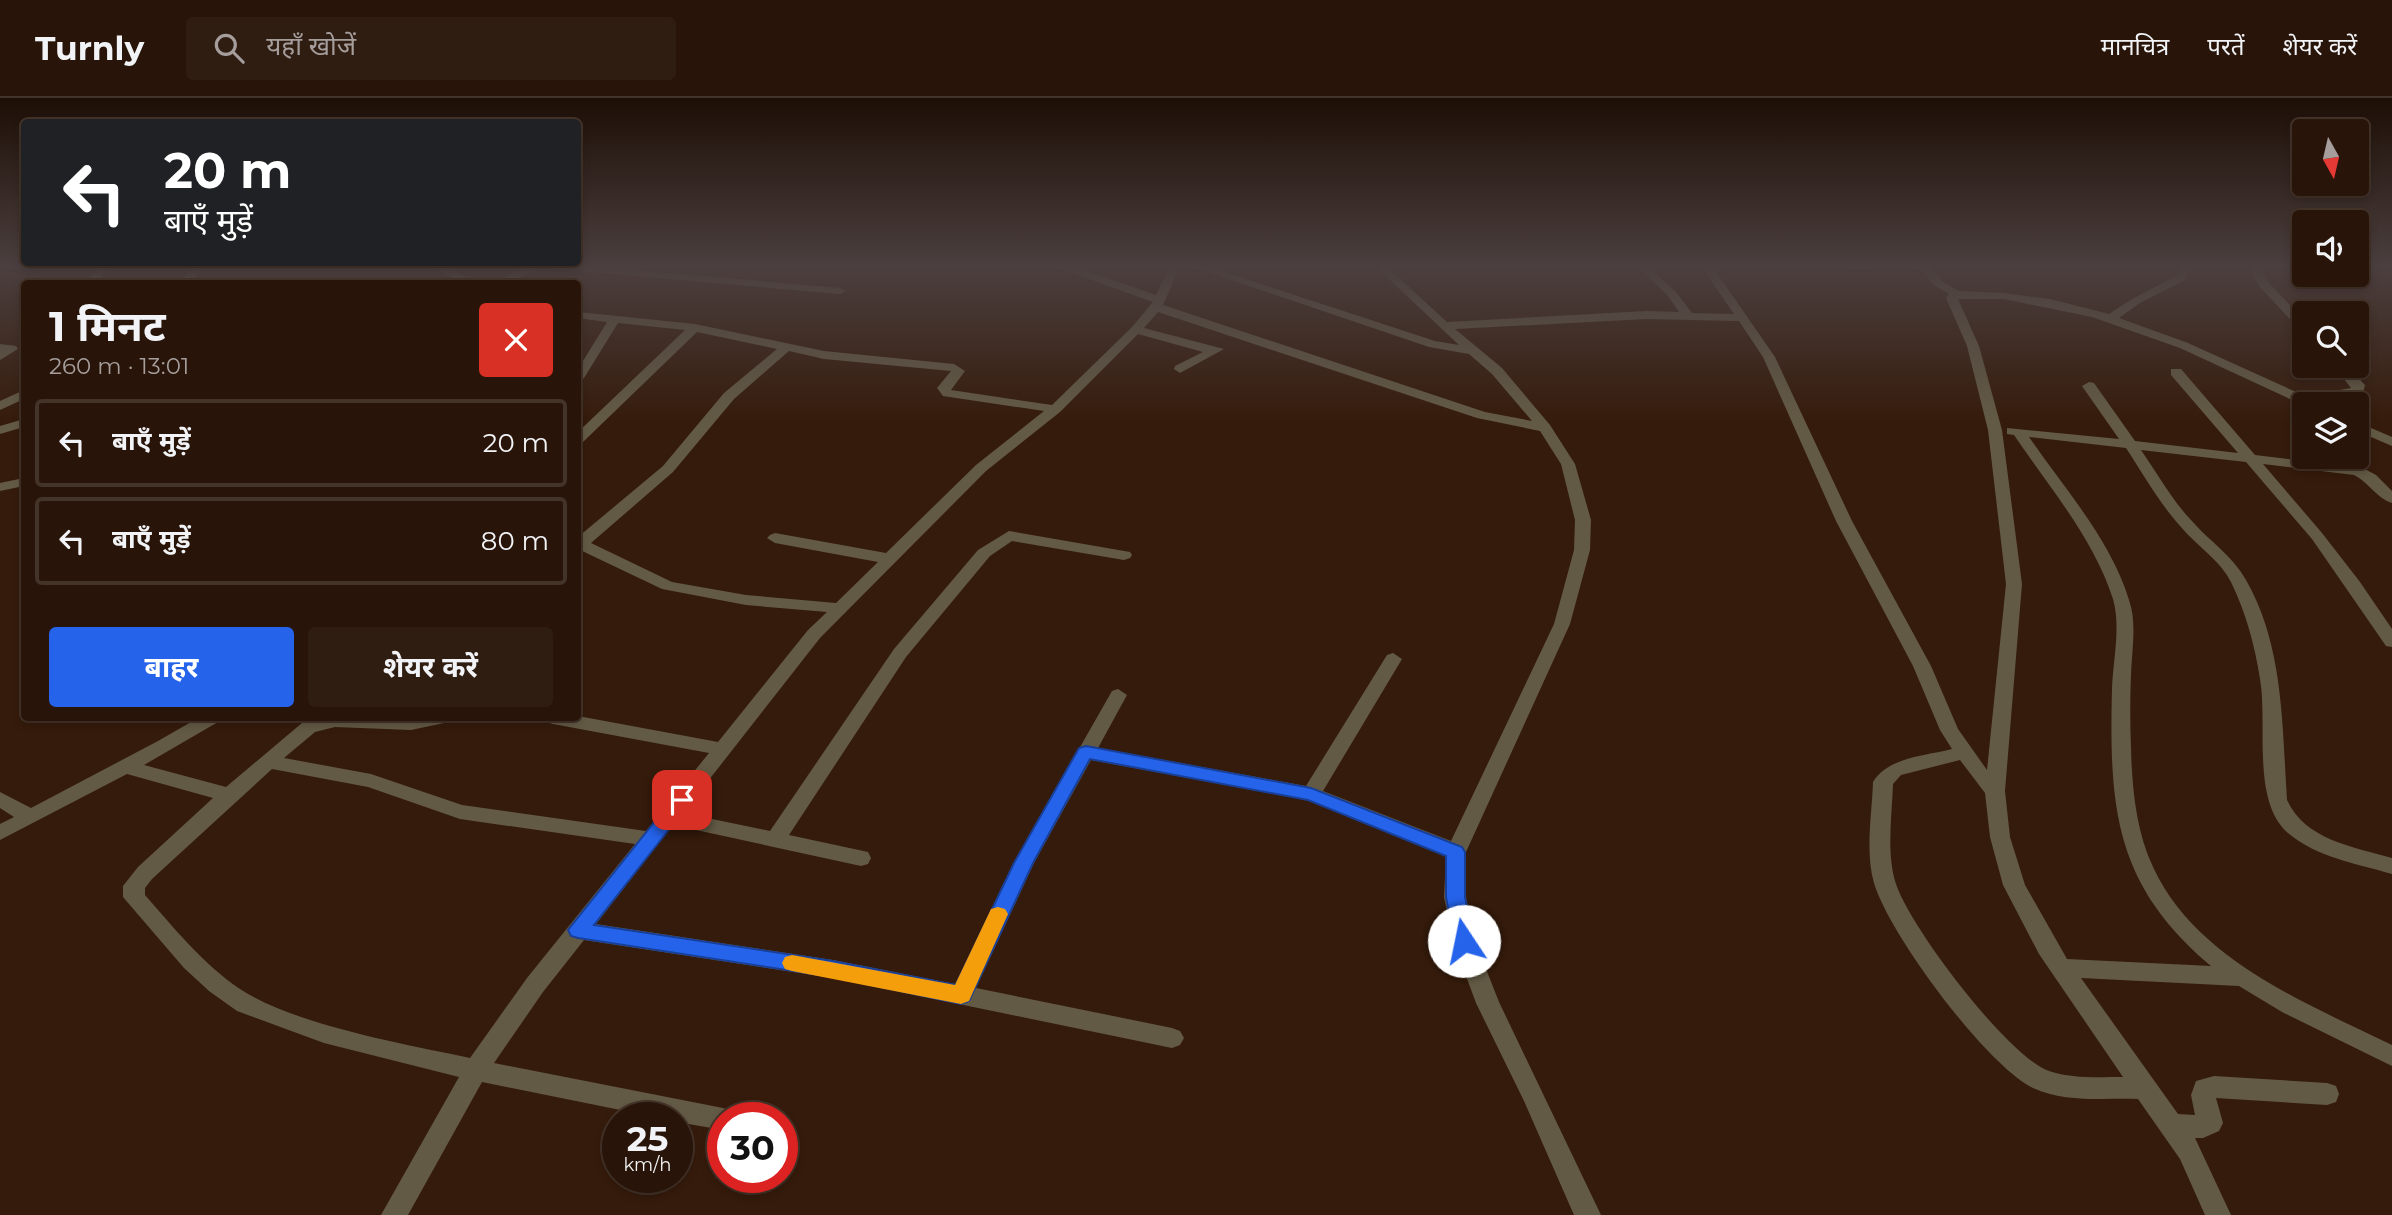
<!DOCTYPE html>
<html lang="hi">
<head>
<meta charset="utf-8">
<style>
  body { margin:0; font-family:Montserrat,"Noto Sans Devanagari",sans-serif; background:#301d12; color:#f1f3f6; height:100vh; display:flex; flex-direction:column; font-size:26px; white-space:nowrap }
  * { box-sizing:border-box; margin:0 }
  p { font-size:23px; color:#a59e9c }
  .icon { flex:none; width:38px; height:38px; fill:none; stroke:currentColor; stroke-width:2; stroke-linecap:round; stroke-linejoin:round }
  .map { position:relative; flex:1; overflow:hidden }
  .panel { position:absolute; left:21px; top:182px; width:560px; height:441px; display:flex; flex-direction:column; background:#281408; border-radius:7px; box-shadow:0 4px 10px #0003,0 0 0 2px #443329 }
  .panel>* { flex:none }
  .guide { position:absolute; left:21px; top:21px; width:560px; height:147px; border-radius:7px; box-shadow:0 4px 10px #0003,0 0 0 2px #443329; background:#202124; color:#fff; overflow:hidden }
  .needle { width:46px; rotate:172deg }
  .fabs { position:absolute; left:2292px; top:21px; display:grid; gap:14px }
  .fabs a { display:grid; place-items:center; width:77px; height:77px; border-radius:7px; background:#281408; box-shadow:0 4px 10px #0003,0 0 0 2px #443329; font-size:35px }
  .speed { position:absolute; left:602px; top:1004px; display:flex; gap:14px; font-size:35px; font-weight:700; text-align:center }
  .speed>* { display:grid; place-content:center; width:91px; height:91px; border-radius:50%; background:#281408; box-shadow:0 4px 10px #0003,0 0 0 2px #443329; line-height:1 }
  .speed small { font-size:18px; font-weight:400 }
  .speed .limit { border:10px solid #d22; background:#fff; color:#111 }
  .pin { position:absolute; display:grid; place-items:center; width:60px; height:60px; color:#fff; margin:-30px; border-radius:14px; box-shadow:0 4px 10px #0006 }
  .me { position:absolute; width:77px; margin:-38px; rotate:349deg; stroke-linejoin:round; filter:drop-shadow(0 0 5px #0008) }
  .turn { display:flex; align-items:center; gap:24px; height:147px; padding:0 28px; font-size:32px }
  .turn .icon { width:91px; height:91px; stroke-width:2.5 }
  .turn b { display:block; font-size:49px; line-height:60px }
  .round { display:grid; place-items:center; flex:none; width:74px; height:74px; border-radius:7px; background:#301d12 }
  .summary { display:flex; align-items:center; justify-content:space-between; height:119px; padding:0 28px }
  h1 { font-size:42px; font-weight:700; line-height:52px }
  .action { display:flex; gap:14px; margin-top:auto; padding:14px 28px }
  .action a { flex:1; height:80px; border-radius:7px; background:#2563eb; color:#fff; font-size:28px; font-weight:700; line-height:80px; text-align:center }
  .action a+a { background:#301d12; color:#f1f3f6 }
  ul { padding:0; list-style:none }
  li { display:flex; align-items:center; gap:21px; height:88px; margin:0 14px 10px; padding:0 14px; border:4px solid #443329; border-radius:7px }
  li div { flex:1 }
  li b { display:block; font-size:26px }
  li em { font-style:normal }
  header { display:flex; align-items:center; gap:42px; box-sizing:border-box; height:98px; padding:0 35px; background:#281408; border-bottom:2px solid #443329 }
  header strong { font-size:33px }
  nav { display:flex; gap:38px; margin-inline-start:auto; font-size:24px }
  .search { width:490px; height:63px; background:#301d12; display:flex; align-items:center; gap:18px; box-sizing:border-box; padding:0 24px; border-radius:7px; color:#a59e9c; font-size:26px }
  .map>svg:first-child { display:block }
</style>
</head>
<body>
<header>
<strong>Turnly</strong>
<div class="search"><svg class="icon" aria-label="search" viewBox="0 0 24 24"><circle cx="10" cy="10" r="6"/><path d="M15 15l6 6"/></svg>यहाँ खोजें</div>
<nav><a>मानचित्र</a><a>परतें</a><a>शेयर करें</a></nav>
</header>
<div class="map">
<svg width="2392" height="1117" viewBox="0 0 2392 1117">
  <rect width="100%" height="100%" fill="#351b0b"/>
  <g fill="none" stroke-linecap="round" stroke-linejoin="round">
    <g fill="#635a45" fill-rule="evenodd">
      <polygon points="99,168 111,168 96,186 84,186"/>
      <polygon points="193,168 204,168 190,186 179,186"/>
      <polygon points="432,168 446,168 478,186 463,186"/>
      <polygon points="528,168 542,168 507,186 492,186"/>
      <polygon points="549,168 588,168 840,190 846,193 840,196 555,171"/>
      <path d="M 1058,168 L 1072,168 L 1156,197 L 1170,168 L 1180,168 L 1163,207 L 1485,314 L 1532,323 L 1492,276 L 1469,256 L 1429,249 L 1190,168 L 1206,168 L 1435,243 L 1459,247 L 1375,168 L 1386,168 L 1447,224 L 1646,213 L 1679,214 L 1668,198 L 1637,168 L 1648,168 L 1676,194 L 1692,215 L 1734,216 L 1701,168 L 1712,168 L 1775,259 L 1852,423 L 1931,568 L 1958,631 L 1987,672 L 2006,486 L 1988,332 L 1967,248 L 1946,200 L 1949,196 L 1934,187 L 1918,168 L 1929,168 L 1942,183 L 1959,193 L 2004,195 L 2050,201 L 2109,216 L 2132,201 L 2176,178 L 2180,168 L 2190,168 L 2185,182 L 2140,205 L 2119,220 L 2188,245 L 2305,298 L 2351,290 L 2334,268 L 2347,268 L 2365,287 L 2363,295 L 2347,301 L 2305,308 L 2180,250 L 2092,219 L 2004,201 L 1958,201 L 1979,248 L 2002,332 L 2022,486 L 2005,693 L 2010,739 L 2025,787 L 2067,861 L 2211,868 C 2115,787 2109,711 2112,591 C 2113,562 2121,529 2113,501 C 2094,441 2049,389 2014,337 L 2007,336 L 2007,330 L 2119,341 L 2082,288 L 2089,284 L 2094,285 L 2135,343 L 2238,355 L 2171,277 L 2171,271 L 2181,271 L 2255,357 L 2363,370 L 2376,377 L 2392,393 L 2392,405 C 2378,401 2368,384 2354,377 L 2263,366 L 2322,435 L 2360,484 L 2392,531 L 2392,549 L 2386,548 L 2312,441 L 2246,364 L 2141,352 C 2157,375 2172,402 2191,422 C 2209,443 2232,457 2246,482 C 2284,548 2282,628 2287,702 C 2305,742 2354,749 2392,760 L 2392,776 C 2358,766 2316,759 2288,735 C 2251,703 2268,626 2260,581 C 2255,548 2246,515 2231,484 C 2220,462 2197,448 2181,429 C 2160,406 2143,376 2126,350 L 2029,339 C 2064,390 2111,442 2129,502 C 2137,525 2132,551 2131,576 C 2130,600 2130,625 2131,650 C 2132,690 2136,733 2153,769 C 2196,862 2306,905 2392,947 L 2392,968 L 2282,914 L 2239,888 L 2081,880 L 2178,1016 L 2195,1017 L 2191,997 L 2196,983 L 2214,978 L 2327,985 L 2336,988 L 2339,996 L 2336,1004 L 2327,1007 L 2216,1000 L 2223,1025 L 2219,1033 L 2203,1040 L 2195,1040 L 2231,1117 L 2205,1117 L 2180,1061 L 2138,1001 C 2104,1000 2065,1005 2033,990 C 1986,967 1889,836 1874,785 C 1865,754 1872,716 1873,684 C 1888,659 1925,658 1952,651 L 1940,632 L 1913,568 L 1836,423 L 1763,259 L 1739,223 L 1646,221 L 1455,231 L 1502,270 L 1550,327 L 1575,366 L 1591,422 L 1590,452 L 1570,526 L 1466,754 L 1466,799 L 1475,843 L 1499,904 L 1601,1117 L 1574,1117 L 1524,1003 L 1476,905 L 1453,843 L 1444,799 L 1446,758 L 1307,702 L 1091,662 L 1034,765 L 976,890 L 1172,930 L 1180,933 L 1184,940 L 1180,947 L 1172,950 L 833,880 L 584,842 L 543,894 L 494,965 L 723,1010 L 732,1013 L 735,1020 L 723,1020 L 723,1032 L 677,1024 L 677,1020 L 660,1020 L 482,984 L 408,1117 L 381,1117 L 459,979 L 324,945 L 237,913 L 209,893 L 184,870 L 123,799 L 123,788 L 138,769 L 213,700 L 127,676 L 0,742 L 0,726 L 14,719 L 0,710 L 0,694 L 31,710 L 158,643 L 198,620 L 220,620 L 218,624 L 144,667 L 226,689 L 302,625 L 323,620 L 451,620 L 449,624 L 411,632 L 335,629 L 315,634 L 284,660 L 371,676 L 462,707 L 646,733 L 709,655 L 553,626 L 546,624 L 544,620 L 578,618 L 718,644 L 808,532 L 827,514 L 746,507 L 662,491 L 578,451 L 578,439 L 663,368 L 724,295 L 777,251 L 697,234 L 583,344 L 578,345 L 578,334 L 685,232 L 618,225 L 584,280 L 578,284 L 578,271 L 607,224 L 578,220 L 578,214 L 695,226 L 824,253 L 954,266 L 965,273 L 951,292 L 1052,307 L 1132,229 L 1153,204 L 1059,170 ZM 1158,214 L 1477,320 L 1540,333 L 1561,366 L 1575,422 L 1574,452 L 1554,526 L 1451,743 L 1323,693 L 1402,561 L 1393,555 L 1387,557 L 1306,688 L 1098,650 L 1127,597 L 1118,591 L 1112,593 L 1014,765 L 955,886 L 833,862 L 596,826 L 673,727 L 861,768 L 868,766 L 871,760 L 868,754 L 789,737 L 906,559 L 990,458 L 1012,443 L 1124,462 L 1130,460 L 1132,457 L 1130,454 L 1009,433 L 978,452 L 894,551 L 770,733 L 683,715 L 820,540 L 986,373 L 1060,314 L 1138,236 L 1203,254 L 1175,268 L 1174,271 L 1180,275 L 1224,251 L 1144,230 ZM 789,253 L 824,261 L 951,273 L 937,290 L 943,298 L 1044,313 L 976,367 L 886,455 L 775,435 L 770,437 L 767,440 L 775,445 L 878,464 L 836,505 L 746,497 L 672,484 L 591,445 L 673,374 L 734,301 ZM 1960,662 L 1985,695 L 1990,739 L 2003,787 L 2039,856 L 2123,979 C 2100,979 2072,981 2049,973 C 2008,959 1910,829 1896,786 C 1886,755 1892,718 1893,686 L 1901,677 ZM 272,671 L 368,689 L 460,721 L 635,746 L 527,880 L 470,960 C 404,946 295,927 240,891 C 203,866 174,830 145,797 L 145,790 L 152,781 Z"/>
      <polygon points="1849,168 1870,168 1864,171"/>
      <polygon points="2248,168 2258,168 2269,185 2305,223 2305,234 2301,233 2260,189"/>
      <polygon points="0,246 16,248 18,251 0,262"/>
      <polygon points="24,292 24,301 0,312 0,303"/>
      <polygon points="24,321 24,329 0,336 0,328"/>
      <polygon points="2357,324 2392,339 2392,348 2357,333"/>
      <polygon points="24,380 24,388 0,393 0,385"/>
    </g>
  </g>
  <linearGradient id="sky" x2="0" y2="1"><stop stop-color="#1d0f06"/><stop offset="0.52" stop-color="#4b3f3f"/><stop offset="1" stop-color="#4b3f3f" stop-opacity="0"/></linearGradient>
  <rect width="2392" height="324" fill="url(#sky)"/>
  <polygon fill="#2563eb" stroke="#184099" stroke-width="2" points="1086,648 1311,690 1462,749 1465,754 1465,799 1474,843 1471,849 1464,851 1457,849 1454,843 1446,799 1446,758 1308,702 1090,661 1033,765 969,903 961,906 833,879 578,840 571,838 568,832 676,697 689,697 692,702 689,706 594,827 833,863 956,887 1014,765 1079,650"/>
  <polygon fill="#f59e0b" points="998,809 1005,811 1008,816 969,903 961,906 792,873 785,871 782,865 785,859 792,857 955,887 991,811"/>
</svg>
<div class="fabs">
<a><svg class="needle" viewBox="-14 -14 28 28"><path d="M0-13l5 13h-10z" fill="#e53935"/><path d="M0 13l5-13h-10z" fill="#a59e9c"/></svg></a>
<a><svg class="icon" aria-label="sound" viewBox="0 0 24 24"><path d="M4 9h4l5-4v14l-5-4H4zM17 9q2 3 0 6"/></svg></a>
<a><svg class="icon" aria-label="search" viewBox="0 0 24 24"><circle cx="10" cy="10" r="6"/><path d="M15 15l6 6"/></svg></a>
<a><svg class="icon" aria-label="layers" viewBox="0 0 24 24"><path d="M12 4l9 5-9 5-9-5zM3 14l9 5 9-5"/></svg></a>
</div>
<div class="speed"><div>25<small>km/h</small></div><div class="limit">30</div></div>
<div class="pin" style="left:682px;top:702px;background:#d93025"><svg class="icon" aria-label="arrive" viewBox="0 0 24 24"><path d="M6 21V4h12l-3 4 3 4H6"/></svg></div>
<svg class="me" style="left:1464px;top:843px" viewBox="-20 -20 40 40"><circle r="19" fill="#fff"/><path d="M0-13L10 11 0 6-10 11z" fill="#2563eb"/></svg>
<div class="guide">
<div class="turn"><svg class="icon" aria-label="left" viewBox="0 0 24 24"><path d="M17 20v-9H6M10 6l-5 5 5 5"/></svg><div><b>20 m</b>बाएँ मुड़ें</div></div>
</div>
<section class="panel">
<div class="summary"><div><h1>1 मिनट</h1><p>260 m · 13:01</p></div><a class="round" style="background:#d93025;color:#fff"><svg class="icon" aria-label="close" viewBox="0 0 24 24"><path d="M6 6l12 12M18 6L6 18"/></svg></a></div>
<ul>
<li><svg class="icon" aria-label="left" viewBox="0 0 24 24"><path d="M17 20v-9H6M10 6l-5 5 5 5"/></svg><div><b>बाएँ मुड़ें</b></div><em>20 m</em></li>
<li><svg class="icon" aria-label="left" viewBox="0 0 24 24"><path d="M17 20v-9H6M10 6l-5 5 5 5"/></svg><div><b>बाएँ मुड़ें</b></div><em>80 m</em></li>
</ul>
<div class="action"><a>बाहर</a><a>शेयर करें</a></div>
</section>
</div>
</body>
</html>
